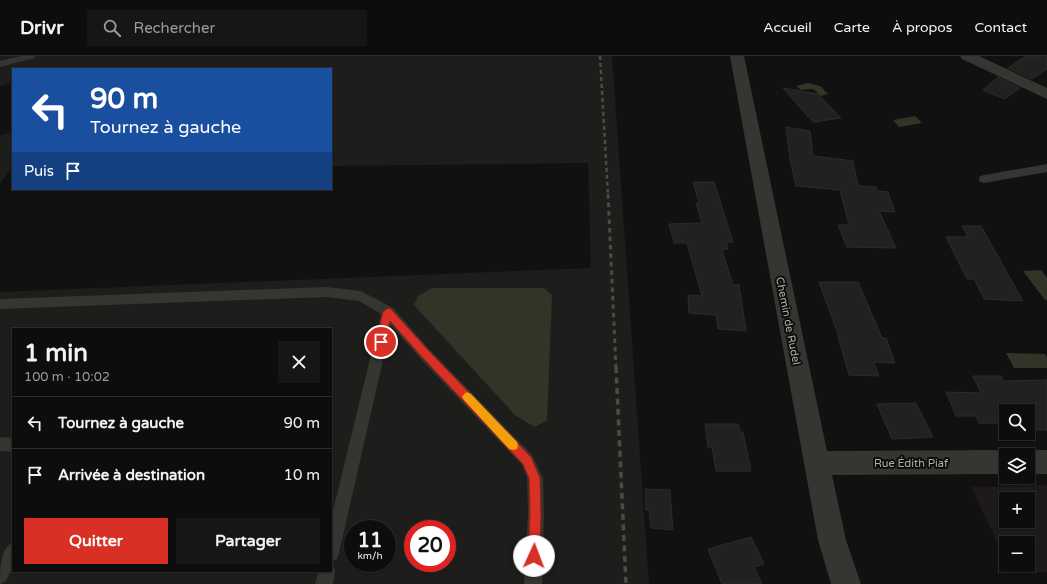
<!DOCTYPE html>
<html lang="fr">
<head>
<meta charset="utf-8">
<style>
  body { margin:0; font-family:"Varela Round",sans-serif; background:#151615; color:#f1f3f6; height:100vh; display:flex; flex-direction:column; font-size:15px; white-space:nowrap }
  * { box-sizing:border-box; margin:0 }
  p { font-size:13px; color:#9a9c9d }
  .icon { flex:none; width:22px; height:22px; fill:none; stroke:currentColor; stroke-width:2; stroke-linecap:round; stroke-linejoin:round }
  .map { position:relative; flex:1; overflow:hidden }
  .details { position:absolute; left:12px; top:272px; width:320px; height:244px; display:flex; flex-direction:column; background:#0c0d0c; border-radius:0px; box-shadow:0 1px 3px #0004,0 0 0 1px #2c2d2d }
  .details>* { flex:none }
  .guide { position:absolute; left:12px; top:12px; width:320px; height:122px; border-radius:0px; box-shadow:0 1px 3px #0004,0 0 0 1px #2c2d2d; background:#1a4fa0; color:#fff; overflow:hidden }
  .tools { position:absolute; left:999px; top:348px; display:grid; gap:8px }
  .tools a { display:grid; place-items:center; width:36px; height:36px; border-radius:0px; background:#0c0d0c; box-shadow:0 1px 3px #0004,0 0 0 1px #2c2d2d; font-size:20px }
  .speed { position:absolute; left:344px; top:464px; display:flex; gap:8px; font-size:20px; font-weight:700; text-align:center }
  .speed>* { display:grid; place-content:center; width:52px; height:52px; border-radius:50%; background:#0c0d0c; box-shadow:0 1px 3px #0004,0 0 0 1px #2c2d2d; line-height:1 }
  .speed small { font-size:10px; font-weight:400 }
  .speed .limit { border:6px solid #d22; background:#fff; color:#111 }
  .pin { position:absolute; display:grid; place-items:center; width:34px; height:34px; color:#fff; margin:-17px; border:2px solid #fff; border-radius:50%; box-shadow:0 1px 4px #0007 }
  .me { position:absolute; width:44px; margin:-22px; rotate:2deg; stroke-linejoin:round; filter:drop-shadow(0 0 3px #0008) }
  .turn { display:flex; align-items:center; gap:14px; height:84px; padding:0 12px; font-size:18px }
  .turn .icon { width:52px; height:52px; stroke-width:2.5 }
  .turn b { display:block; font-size:28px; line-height:34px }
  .then { display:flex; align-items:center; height:38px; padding:0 12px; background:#0003; gap:8px; font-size:15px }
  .round { display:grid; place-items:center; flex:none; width:42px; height:42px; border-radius:0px; background:#151615 }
  .headline { display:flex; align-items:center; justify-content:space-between; height:68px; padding:0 12px }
  h1 { font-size:24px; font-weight:800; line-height:30px }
  .primary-button { display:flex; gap:8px; margin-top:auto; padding:8px 12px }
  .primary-button a { flex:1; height:46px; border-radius:0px; background:#d93025; color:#fff; font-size:16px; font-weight:800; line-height:46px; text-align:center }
  .primary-button a+a { background:#151615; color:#f1f3f6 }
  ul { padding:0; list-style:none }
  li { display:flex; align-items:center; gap:12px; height:52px; padding:0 12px; border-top:1px solid #2c2d2d }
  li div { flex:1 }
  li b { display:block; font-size:15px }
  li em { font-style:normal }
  header { display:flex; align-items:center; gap:24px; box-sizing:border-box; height:56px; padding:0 20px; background:#0c0d0c; border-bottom:1px solid #2c2d2d }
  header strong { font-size:19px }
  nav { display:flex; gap:22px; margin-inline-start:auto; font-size:14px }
  .search { width:280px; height:36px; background:#151615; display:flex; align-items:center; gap:10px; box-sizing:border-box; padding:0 14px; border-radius:0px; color:#9a9c9d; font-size:15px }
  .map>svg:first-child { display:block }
</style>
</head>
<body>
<header>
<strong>Drivr</strong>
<div class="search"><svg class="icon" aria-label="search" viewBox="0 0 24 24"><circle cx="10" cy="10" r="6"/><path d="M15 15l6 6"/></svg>Rechercher</div>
<nav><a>Accueil</a><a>Carte</a><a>À propos</a><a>Contact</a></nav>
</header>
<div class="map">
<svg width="1047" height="528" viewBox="0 0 1047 528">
  <rect width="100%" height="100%" fill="#101110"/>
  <g fill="#1d1e1c" fill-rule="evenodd">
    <path d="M 0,0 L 612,0 L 649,528 L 0,528 L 0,236 L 591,212 L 588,107 L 331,110 L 331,13 L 13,13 L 13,26 L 0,30 ZM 13,273 L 331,273 L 331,515 L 13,515 ZM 353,473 L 387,473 L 387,507 L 353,507 ZM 413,473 L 447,473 L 447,507 L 413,507 Z"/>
    <polygon points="13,76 13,109 0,128 0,79"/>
  </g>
  <path fill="#1e191b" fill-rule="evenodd" d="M 1047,429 L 1047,516 L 1012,517 L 1008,509 L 1028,509 L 1028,487 L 1006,487 L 1006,505 L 971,431 ZM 1006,443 L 1028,443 L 1028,465 L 1006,465 Z"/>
  <g fill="#333327">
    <polygon points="808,27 820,30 828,38 821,40 813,33 801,34 796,30"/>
    <polygon points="915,60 922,67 899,71 893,64"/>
    <polygon points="1041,214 1047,222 1047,244 1045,244 1023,215"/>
    <polygon points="432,232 544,232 552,239 547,364 535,371 516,360 414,249 418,240"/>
    <polygon points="1006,297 1045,298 1047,301 1047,312 1014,312"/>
  </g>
  <g fill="#212220" stroke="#2b2d2a">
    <polygon points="1026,0 1047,0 1047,13 1032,23 1008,12"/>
    <polygon points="998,21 1020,32 1004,43 983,34"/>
    <polygon points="783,32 818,38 841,62 813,66"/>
    <polygon points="786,71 810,75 813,100 853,105 858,130 876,131 877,135 888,136 895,156 879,155 896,192 847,191 838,169 849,169 840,134 796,130 790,103"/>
    <polygon points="693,126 714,126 733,186 726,186 728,193 722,194 733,229 739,229 746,275 718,273 716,259 689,257 688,239 702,240 687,187 674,187 669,168 702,167 696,147 699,147"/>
    <polygon points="962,170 981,170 1023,245 984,243 974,223 967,223 946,181 968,181"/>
    <polygon points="819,226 858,226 882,282 886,282 895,307 874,306 879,320 849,319 838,280 839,281"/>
    <polygon points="973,320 1001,320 1003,325 1047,324 1047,374 1028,374 1028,355 1006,355 1006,367 979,367 976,360 956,360 946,336 981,337"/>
    <polygon points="916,347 933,381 892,383 877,348"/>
    <polygon points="705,368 738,368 740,376 743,376 751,415 716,415 712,391 708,391"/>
    <polygon points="645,433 670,434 673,474 651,472 649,454 646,454"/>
    <polygon points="751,481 764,508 754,511 762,528 722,528 708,493"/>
  </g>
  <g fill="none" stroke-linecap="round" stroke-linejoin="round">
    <g fill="#343631" fill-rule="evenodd">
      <polygon points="21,0 35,0 34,2 0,11 0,5"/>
      <polygon points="1047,108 1047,116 984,127 980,126 979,123 980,120 984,119"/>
      <polygon points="326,231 361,235 393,252 429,293 532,399 543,422 544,458 542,528 524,528 528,458 527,422 522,409 419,301 391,269 339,497 337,503 331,505 331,463 381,258 359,245 326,241 0,253 0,243"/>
      <polygon points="0,381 13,382 13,396 0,395"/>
      <path d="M 13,486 L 13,511 L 6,525 L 0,528 C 0,513 0,492 13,486 Z"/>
      <polygon points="331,508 333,509 335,515 333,528 315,528 319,515 331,515"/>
    </g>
    <g fill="#343631" fill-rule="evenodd">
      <polygon points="730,0 744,0 827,395 1006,394 1016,399 1006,399 1006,418 832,419 846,484 861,528 831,528 818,484"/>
      <polygon points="960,0 979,0 1047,32 1047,43 962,3"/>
      <polygon points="1028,394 1047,394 1047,418 1028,418 1028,399 1018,399"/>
    </g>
    <polyline stroke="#494b44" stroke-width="2.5" stroke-dasharray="4 3" stroke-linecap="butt" points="600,0 608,139"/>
    <polyline stroke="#494b44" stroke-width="3" stroke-dasharray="4.5 4" stroke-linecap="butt" points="608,138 616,312"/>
    <polyline stroke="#494b44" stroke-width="3.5" stroke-dasharray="6 4.5" stroke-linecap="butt" points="616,311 626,528"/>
  </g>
  <polygon fill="#d93025" stroke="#8d1f18" points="388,252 391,253 428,294 531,401 540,422 541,458 540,500 538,504 534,506 530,504 528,500 530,458 529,422 523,408 421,300 390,265 384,289 377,289 376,286 383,256"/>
  <polygon fill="#f59e0b" points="467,336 471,338 517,386 518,389 517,393 513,394 509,393 464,344 462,341 464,338"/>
  <g text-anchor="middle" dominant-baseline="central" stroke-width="4" stroke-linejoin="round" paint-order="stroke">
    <g font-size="11" fill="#aeb1a2" stroke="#0b0c0b">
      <text transform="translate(788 265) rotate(79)">Chemin de Rudel</text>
      <text x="911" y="407">Rue Édith Piaf</text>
    </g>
  </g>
</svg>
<div class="tools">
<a><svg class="icon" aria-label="search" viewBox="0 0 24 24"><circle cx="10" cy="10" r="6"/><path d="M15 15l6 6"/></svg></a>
<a><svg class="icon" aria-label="layers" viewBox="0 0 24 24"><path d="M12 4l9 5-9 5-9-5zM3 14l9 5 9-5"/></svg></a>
<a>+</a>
<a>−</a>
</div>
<div class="speed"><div>11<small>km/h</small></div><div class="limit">20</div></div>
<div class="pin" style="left:381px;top:286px;background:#d93025"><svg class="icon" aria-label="arrive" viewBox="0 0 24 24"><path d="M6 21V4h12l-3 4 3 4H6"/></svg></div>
<svg class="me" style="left:534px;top:500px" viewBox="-20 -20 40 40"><circle r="19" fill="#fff"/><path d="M0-13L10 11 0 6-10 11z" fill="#d93025"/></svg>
<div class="guide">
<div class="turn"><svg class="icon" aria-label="left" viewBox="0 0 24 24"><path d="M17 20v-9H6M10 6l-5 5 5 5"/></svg><div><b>90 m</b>Tournez à gauche</div></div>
<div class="then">Puis<svg class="icon" aria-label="arrive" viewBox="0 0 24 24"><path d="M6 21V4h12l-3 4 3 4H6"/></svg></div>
</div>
<section class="details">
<div class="headline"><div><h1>1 min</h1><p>100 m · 10:02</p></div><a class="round"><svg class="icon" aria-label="close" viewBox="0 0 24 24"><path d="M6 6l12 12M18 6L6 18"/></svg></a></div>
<ul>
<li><svg class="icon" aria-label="left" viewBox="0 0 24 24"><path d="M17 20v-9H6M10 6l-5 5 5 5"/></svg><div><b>Tournez à gauche</b></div><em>90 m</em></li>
<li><svg class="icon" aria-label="arrive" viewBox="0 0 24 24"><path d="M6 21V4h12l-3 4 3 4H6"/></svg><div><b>Arrivée à destination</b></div><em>10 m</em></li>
</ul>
<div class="primary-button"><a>Quitter</a><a>Partager</a></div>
</section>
</div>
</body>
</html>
